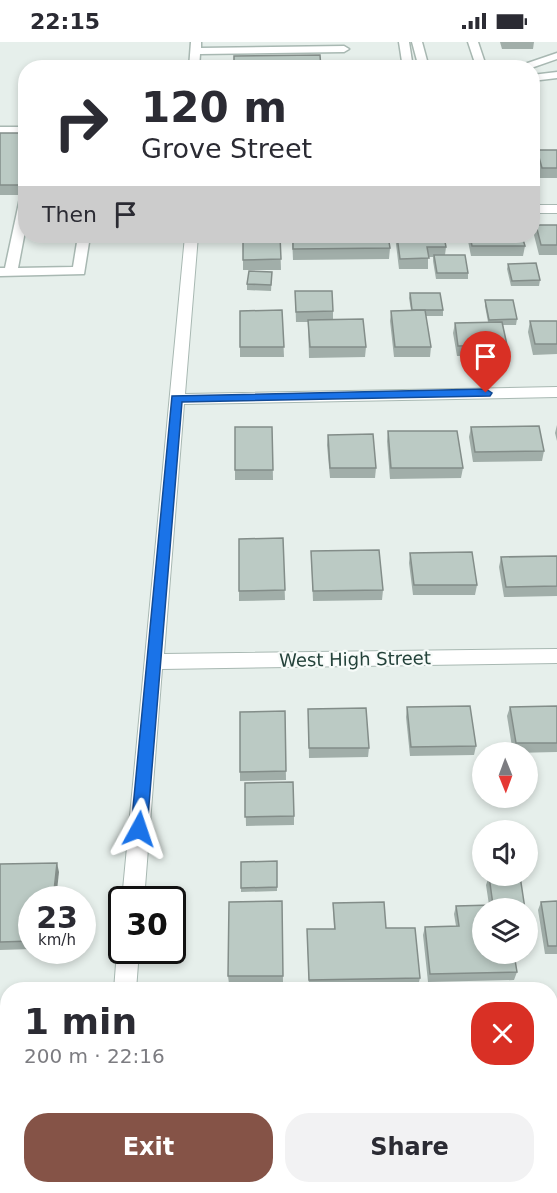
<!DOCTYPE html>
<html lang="en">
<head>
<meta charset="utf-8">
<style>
  body { margin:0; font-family:"DejaVu Sans",sans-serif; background:#f2f2f3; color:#2b2b33; height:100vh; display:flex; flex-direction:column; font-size:22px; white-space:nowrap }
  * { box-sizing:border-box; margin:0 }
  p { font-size:20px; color:#7c7c81 }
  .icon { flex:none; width:33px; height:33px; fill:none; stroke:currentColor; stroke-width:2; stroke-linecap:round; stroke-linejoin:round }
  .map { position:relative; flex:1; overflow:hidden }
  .drawer { position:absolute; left:0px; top:940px; width:558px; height:212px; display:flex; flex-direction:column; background:#fff; border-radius:24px 24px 0 0; box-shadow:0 3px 9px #0003 }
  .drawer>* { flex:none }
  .guide { position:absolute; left:18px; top:18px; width:522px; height:183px; border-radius:24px; box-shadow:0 3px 9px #0003; background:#fff; color:#2b2b33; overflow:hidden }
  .needle { width:39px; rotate:179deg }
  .controls { position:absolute; left:472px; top:700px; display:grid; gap:12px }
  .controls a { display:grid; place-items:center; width:66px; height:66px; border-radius:50%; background:#fff; box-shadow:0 3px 9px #0003; font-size:30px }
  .speed { position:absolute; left:18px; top:844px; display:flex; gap:12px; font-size:30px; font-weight:700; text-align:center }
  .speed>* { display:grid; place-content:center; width:78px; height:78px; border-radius:50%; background:#fff; box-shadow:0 3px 9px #0003; line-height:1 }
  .speed small { font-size:15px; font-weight:400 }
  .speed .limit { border:3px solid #111; border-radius:9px; background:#fff; color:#111 }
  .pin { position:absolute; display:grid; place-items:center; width:51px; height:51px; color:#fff; margin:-62px -26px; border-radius:50% 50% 50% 0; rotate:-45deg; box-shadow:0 0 6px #0007 }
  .pin .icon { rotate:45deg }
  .me { position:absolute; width:66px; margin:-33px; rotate:5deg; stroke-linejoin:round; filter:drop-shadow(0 0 4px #0008) }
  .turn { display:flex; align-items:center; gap:21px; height:126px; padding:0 24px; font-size:27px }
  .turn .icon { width:78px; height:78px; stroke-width:2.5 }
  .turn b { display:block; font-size:42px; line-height:51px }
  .then { display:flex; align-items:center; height:57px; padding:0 24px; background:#0003; gap:12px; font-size:22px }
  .round { display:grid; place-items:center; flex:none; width:63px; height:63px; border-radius:24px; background:#f2f2f3 }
  .headline { display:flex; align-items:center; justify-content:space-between; height:102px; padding:0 24px }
  h1 { font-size:36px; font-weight:700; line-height:45px }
  .cta { display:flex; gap:12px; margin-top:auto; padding:12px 24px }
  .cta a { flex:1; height:69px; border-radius:24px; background:#855347; color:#fff; font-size:24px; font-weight:700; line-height:69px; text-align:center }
  .cta a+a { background:#f2f2f3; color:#2b2b33 }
  .status { display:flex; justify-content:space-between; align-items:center; height:42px; padding:0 30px; background:#fff; direction:ltr }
  .status svg { height:16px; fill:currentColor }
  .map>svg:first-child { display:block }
</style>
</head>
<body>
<div class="status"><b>22:15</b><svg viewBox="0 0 49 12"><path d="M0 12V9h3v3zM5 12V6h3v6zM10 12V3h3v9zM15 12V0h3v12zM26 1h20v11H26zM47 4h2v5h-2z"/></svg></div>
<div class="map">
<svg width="557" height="1151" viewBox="0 0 557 1151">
  <rect width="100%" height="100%" fill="#e6efeb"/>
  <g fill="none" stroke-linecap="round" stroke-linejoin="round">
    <g stroke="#a8b8b2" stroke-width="3">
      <g id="service">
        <polygon points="191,0 201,0 201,6 344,4 349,7 344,10 200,12 199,26 189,26"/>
        <polygon points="399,0 409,0 413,26 403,26"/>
        <polygon points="412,0 422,0 429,26 419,26"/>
        <polygon points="468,0 478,0 485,21 483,26 472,26 475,21"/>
        <polygon points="557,11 557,17 531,26 513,26"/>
        <polygon points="557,30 557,36 532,39 532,33"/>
        <rect x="0" y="85" width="26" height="6"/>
        <polygon points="20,156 26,156 26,184 18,226 73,225 78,194 90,194 84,232 0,234 0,226 5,226"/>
      </g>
    </g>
    <g stroke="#a8b8b2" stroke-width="2">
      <g id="minor">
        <rect x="532" y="163" width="25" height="8"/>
        <polygon points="185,194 198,194 185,352 557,345 557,355 184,362 164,612 557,607 557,621 162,627 144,858 122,858"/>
        <polygon points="122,901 122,909 139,909 136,948 114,948 117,909"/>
        <polygon points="550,994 557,994 557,1016 550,1017"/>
        <rect x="0" y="1001" width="8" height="24"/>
        <polygon points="98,1144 122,1144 121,1151 97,1151"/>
      </g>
    </g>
    <use href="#service" fill="#fff" fill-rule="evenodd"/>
    <use href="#minor" fill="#fff" fill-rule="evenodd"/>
  </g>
  <g fill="#a1aea9">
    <polygon points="500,0 534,0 533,7 502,7"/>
    <rect x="0" y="91" width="26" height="62"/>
    <polygon points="537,108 557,108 557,136 540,136 535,118"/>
    <polygon points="536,183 557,183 557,213 539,213 534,193"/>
    <polygon points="243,194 280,194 281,228 243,228"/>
    <polygon points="292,194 390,206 389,217 293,218"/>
    <polygon points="395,194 444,194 446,205 445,213 468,231 468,237 436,237 433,219 433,215 428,215 428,227 399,227"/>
    <polygon points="467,194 522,194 525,204 523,214 471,214"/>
    <polygon points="508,222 540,238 539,244 511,244 507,227"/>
    <polygon points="272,230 271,249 247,248 247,242"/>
    <polygon points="295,249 333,269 333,278 366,305 365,315 309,316 308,280 296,280"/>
    <polygon points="410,251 443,268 443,274 426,274 431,305 430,315 394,315 390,279 391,269 411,268 409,256"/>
    <polygon points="485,258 517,277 516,283 503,283 507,303 505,314 457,314 453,291 455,281 488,280 485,264"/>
    <polygon points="282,268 284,315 240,315 240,269"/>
    <polygon points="530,279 557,279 557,312 533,313 528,290"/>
    <polygon points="557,383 557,399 555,391"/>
    <polygon points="272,385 273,438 235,438 235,428"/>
    <polygon points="471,385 544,409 542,419 473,420 469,395"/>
    <polygon points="388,389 463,426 461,436 390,437 387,399"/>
    <polygon points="328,393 376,426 375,436 330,436 327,403"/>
    <polygon points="283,496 285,558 239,559 239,549"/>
    <polygon points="311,509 383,548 382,558 313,559"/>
    <polygon points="410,511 477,543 475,553 413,553 409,521"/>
    <polygon points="557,514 557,554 504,555 499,525 501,515"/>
    <polygon points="557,664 557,710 513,711 507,674 510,665"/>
    <polygon points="407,665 476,704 474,713 410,714 406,675"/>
    <polygon points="308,667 369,706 368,715 309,716"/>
    <polygon points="285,669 286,738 240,739 240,730"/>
    <polygon points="245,741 294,774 294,783 246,784"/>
    <polygon points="277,819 277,849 241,850 241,820"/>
    <polygon points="0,822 59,830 32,858 32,907 0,908"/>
    <polygon points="489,834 525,867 483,867 517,930 514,938 428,940 423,893 425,885 456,884 454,872 456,864 489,863 486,843"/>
    <polygon points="282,859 283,941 229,942 228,934"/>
    <polygon points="557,859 557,912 545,912 538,868 541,860"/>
    <polygon points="333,861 386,886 420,936 418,944 309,946 307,887 334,887"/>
    <polygon points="463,1144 550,1144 557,1151 463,1151"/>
  </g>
  <g fill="#838d89">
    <polygon points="57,821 59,830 56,858 53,858"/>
    <polygon points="14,1144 19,1144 17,1151 13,1151"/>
  </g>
  <g fill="#bbcac4" stroke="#838d89" stroke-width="1.5">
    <polygon points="320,13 321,26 234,26 234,14"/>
    <rect x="0" y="91" width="26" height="52"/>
    <polygon points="537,108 557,108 557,126 542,126"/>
    <polygon points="536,183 557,183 557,203 541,203"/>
    <polygon points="243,194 280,194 281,217 243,218"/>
    <polygon points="293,194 388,194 390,206 293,207"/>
    <polygon points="397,194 444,194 446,205 427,205 429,216 400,217"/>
    <polygon points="470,194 522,194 525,204 472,204"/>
    <polygon points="434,213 465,213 468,231 437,231"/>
    <polygon points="536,221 540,238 512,239 508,222"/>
    <polygon points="249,229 272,230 271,243 247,242"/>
    <polygon points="295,249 332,249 333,269 296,270"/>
    <polygon points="410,251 440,251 443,268 412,268"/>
    <polygon points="485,258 513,258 517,277 489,278"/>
    <polygon points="282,268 284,305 240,305 240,269"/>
    <polygon points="425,268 431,305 395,305 391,269"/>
    <polygon points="363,277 366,305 310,305 308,278"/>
    <polygon points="530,279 557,279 557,302 535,302"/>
    <polygon points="502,280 507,303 458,304 455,281"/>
    <polygon points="539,384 544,409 475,410 471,385"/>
    <polygon points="235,385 272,385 273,428 235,428"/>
    <polygon points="388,389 457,389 463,426 391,426"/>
    <polygon points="373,392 376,426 330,426 328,393"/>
    <polygon points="283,496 285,548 239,549 239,497"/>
    <polygon points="379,508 383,548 313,549 311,509"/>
    <polygon points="472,510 477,543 414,543 410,511"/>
    <polygon points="557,514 557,544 506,545 501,515"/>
    <polygon points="470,664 476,704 411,705 407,665"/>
    <polygon points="557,664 557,701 516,701 510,665"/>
    <polygon points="366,666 369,706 309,706 308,667"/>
    <polygon points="285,669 286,729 240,730 240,670"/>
    <polygon points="293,740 294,774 245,775 245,741"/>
    <polygon points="277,819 277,845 241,846 241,820"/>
    <polygon points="57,821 53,858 32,858 32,899 0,900 0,822"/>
    <polygon points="489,834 520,834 525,867 483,867 483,912 514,912 517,930 430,932 425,885 459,884 456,864 493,863"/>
    <polygon points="282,859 283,934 228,934 229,860"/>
    <polygon points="557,859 557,904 548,904 541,860"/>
    <polygon points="384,860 386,886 415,886 420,936 309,938 307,887 335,887 333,861"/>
    <polygon points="0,1106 8,1107 8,1144 14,1144 13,1151 0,1151"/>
    <polygon points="550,1115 557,1115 557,1151 466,1151 466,1144 550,1144"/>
    <polygon points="216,1144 279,1144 279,1151 215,1151"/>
    <polygon points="319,1144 441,1144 441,1151 320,1151"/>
  </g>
  <polygon fill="#1a73e8" stroke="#114b97" stroke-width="1.5" points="486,347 492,351 490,354 182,360 147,787 144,792 139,794 133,792 131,787 172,354"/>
  <g text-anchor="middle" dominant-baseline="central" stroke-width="4.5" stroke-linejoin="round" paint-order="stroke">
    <g font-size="18" fill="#24423a" stroke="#f7fbf9">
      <text transform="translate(355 617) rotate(-1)">West High Street</text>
    </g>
  </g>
</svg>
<div class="controls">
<a><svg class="needle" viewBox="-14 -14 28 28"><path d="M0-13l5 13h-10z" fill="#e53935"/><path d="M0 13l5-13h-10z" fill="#7c7c81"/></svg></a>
<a><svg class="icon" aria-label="sound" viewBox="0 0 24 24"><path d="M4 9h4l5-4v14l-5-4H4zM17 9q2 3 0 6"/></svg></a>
<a><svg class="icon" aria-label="layers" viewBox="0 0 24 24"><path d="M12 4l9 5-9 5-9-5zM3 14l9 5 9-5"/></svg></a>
</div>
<div class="speed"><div>23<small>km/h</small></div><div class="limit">30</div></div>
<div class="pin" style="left:486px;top:351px;background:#d93025"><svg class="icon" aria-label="arrive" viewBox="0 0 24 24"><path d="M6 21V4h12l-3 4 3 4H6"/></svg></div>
<svg class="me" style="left:139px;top:787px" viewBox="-20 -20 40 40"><path d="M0-17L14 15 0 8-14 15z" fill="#1a73e8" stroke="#fff" stroke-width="4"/></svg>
<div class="guide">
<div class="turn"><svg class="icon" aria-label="right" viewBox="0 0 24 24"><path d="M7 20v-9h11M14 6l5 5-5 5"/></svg><div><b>120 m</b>Grove Street</div></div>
<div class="then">Then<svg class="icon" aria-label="arrive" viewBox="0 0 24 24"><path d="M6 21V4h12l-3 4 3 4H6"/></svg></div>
</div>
<section class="drawer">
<div class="headline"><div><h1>1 min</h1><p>200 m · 22:16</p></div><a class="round" style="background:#d93025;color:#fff"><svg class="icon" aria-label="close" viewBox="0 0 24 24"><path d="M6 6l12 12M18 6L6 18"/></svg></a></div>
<div class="cta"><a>Exit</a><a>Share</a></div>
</section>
</div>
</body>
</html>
